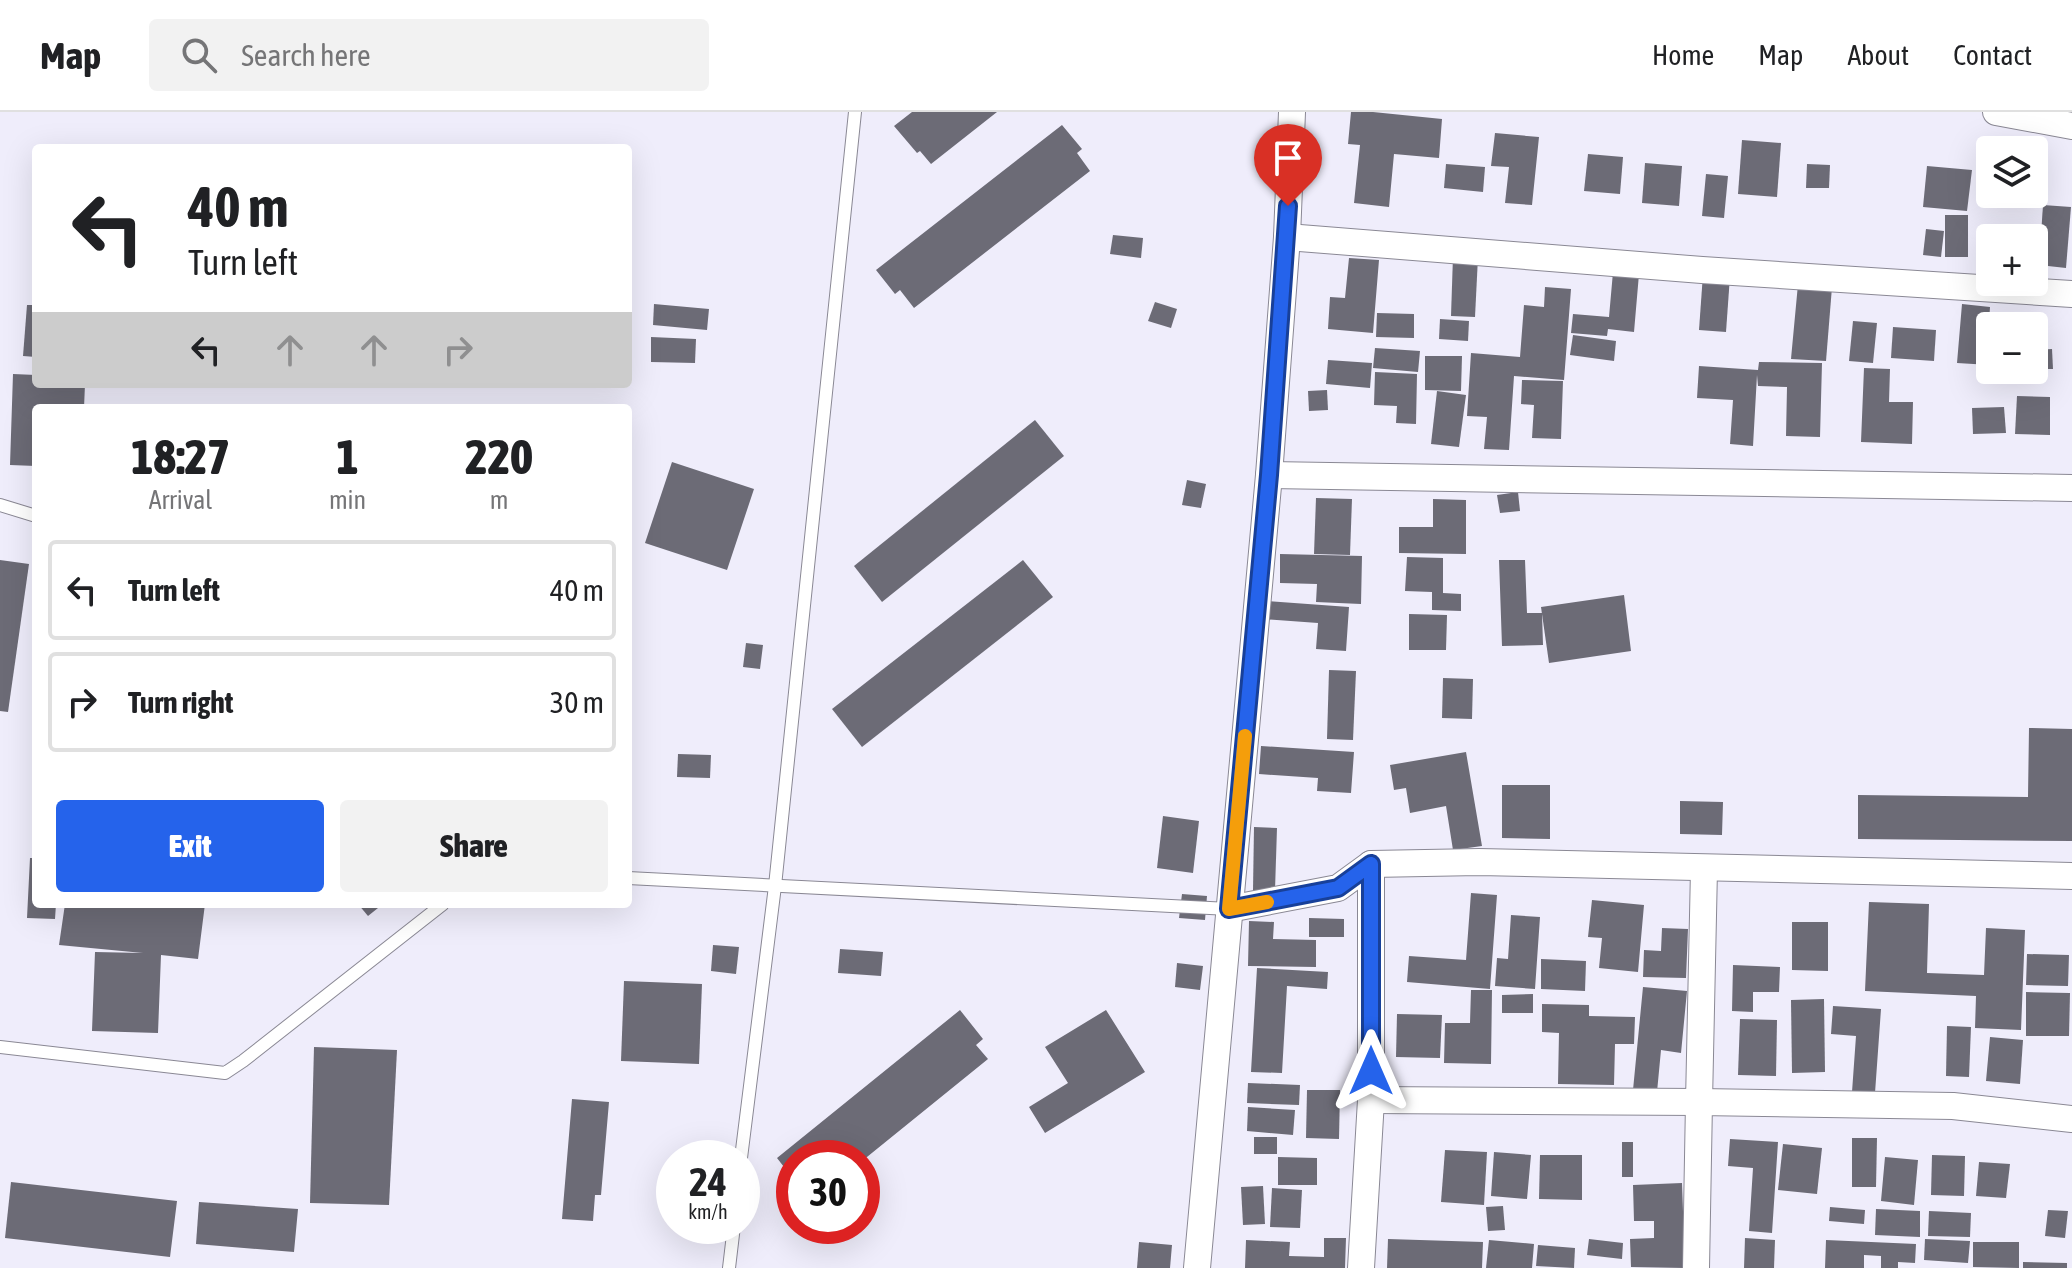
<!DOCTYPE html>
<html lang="en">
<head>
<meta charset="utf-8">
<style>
  body { margin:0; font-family:"Asap Condensed",sans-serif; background:#f2f2f2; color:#202124; height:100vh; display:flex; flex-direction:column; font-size:30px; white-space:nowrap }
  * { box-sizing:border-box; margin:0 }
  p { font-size:26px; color:#757577 }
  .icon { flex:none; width:44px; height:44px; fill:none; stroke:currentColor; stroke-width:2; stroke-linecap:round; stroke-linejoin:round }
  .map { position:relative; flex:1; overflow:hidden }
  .sheet { position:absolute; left:32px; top:292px; width:600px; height:504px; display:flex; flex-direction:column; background:#fff; border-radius:8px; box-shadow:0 8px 32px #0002 }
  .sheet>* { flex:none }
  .banner { position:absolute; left:32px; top:32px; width:600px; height:244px; border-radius:8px; box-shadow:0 8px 32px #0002; background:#fff; color:#202124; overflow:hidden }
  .controls { position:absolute; left:1976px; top:24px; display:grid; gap:16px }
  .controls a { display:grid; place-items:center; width:72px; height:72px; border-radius:8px; background:#fff; box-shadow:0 8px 32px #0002; font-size:40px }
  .speed { position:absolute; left:656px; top:1028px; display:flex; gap:16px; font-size:40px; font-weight:700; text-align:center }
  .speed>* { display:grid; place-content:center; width:104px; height:104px; border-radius:50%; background:#fff; box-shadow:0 8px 32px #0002; line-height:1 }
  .speed small { font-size:20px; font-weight:400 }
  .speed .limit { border:12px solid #d22; background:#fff; color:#111 }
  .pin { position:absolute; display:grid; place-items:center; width:68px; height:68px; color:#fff; margin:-82px -34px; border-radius:50% 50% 50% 0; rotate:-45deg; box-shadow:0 0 8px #0007 }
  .pin .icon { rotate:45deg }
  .me { position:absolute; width:88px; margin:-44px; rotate:0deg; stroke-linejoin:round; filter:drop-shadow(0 0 6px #0008) }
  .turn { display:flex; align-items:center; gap:28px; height:168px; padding:0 24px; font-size:36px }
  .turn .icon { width:104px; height:104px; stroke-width:2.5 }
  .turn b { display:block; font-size:56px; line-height:68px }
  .lanes { display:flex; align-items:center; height:76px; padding:0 24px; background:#0003; justify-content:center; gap:40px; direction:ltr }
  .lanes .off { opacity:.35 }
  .eta { display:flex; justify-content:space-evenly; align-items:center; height:136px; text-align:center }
  .eta b { font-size:48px; font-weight:800; line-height:56px }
  .button { display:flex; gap:16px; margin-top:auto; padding:16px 24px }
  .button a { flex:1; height:92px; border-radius:8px; background:#2563eb; color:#fff; font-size:32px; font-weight:800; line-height:92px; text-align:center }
  .button a+a { background:#f2f2f2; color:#202124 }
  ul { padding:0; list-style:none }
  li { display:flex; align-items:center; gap:24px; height:100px; margin:0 16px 12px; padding:0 8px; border:4px solid #e0e0e0; border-radius:8px }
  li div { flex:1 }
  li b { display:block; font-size:30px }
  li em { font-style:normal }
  header { display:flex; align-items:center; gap:48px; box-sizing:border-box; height:112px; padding:0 40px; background:#fff; border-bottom:2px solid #e0e0e0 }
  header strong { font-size:38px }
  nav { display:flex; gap:44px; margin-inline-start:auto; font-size:28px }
  .search { width:560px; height:72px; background:#f2f2f2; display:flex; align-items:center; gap:20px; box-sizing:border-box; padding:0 28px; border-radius:8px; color:#757577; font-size:30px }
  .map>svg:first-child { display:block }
</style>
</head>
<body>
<header>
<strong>Map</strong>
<div class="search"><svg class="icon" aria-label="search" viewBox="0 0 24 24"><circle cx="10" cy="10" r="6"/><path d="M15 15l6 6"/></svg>Search here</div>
<nav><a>Home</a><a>Map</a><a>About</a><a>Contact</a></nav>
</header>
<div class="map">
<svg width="2072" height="1156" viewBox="0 0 2072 1156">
  <rect width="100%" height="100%" fill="#efedfb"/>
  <g fill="#6c6b76">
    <polygon points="912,0 997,0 931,52 920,39 917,41 894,14"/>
    <polygon points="1351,0 1373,0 1442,7 1439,46 1394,42 1389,95 1354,91 1360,33 1348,32"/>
    <polygon points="1062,13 1082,37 1077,41 1090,59 914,196 900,178 895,182 876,158"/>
    <polygon points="1495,21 1539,25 1532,93 1505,91 1509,55 1491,54"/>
    <polygon points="1742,28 1781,31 1777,85 1738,82"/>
    <polygon points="1588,42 1623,45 1620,82 1584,79"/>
    <polygon points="1645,51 1682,54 1679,94 1642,91"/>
    <polygon points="1446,52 1485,55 1483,80 1444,76"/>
    <polygon points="1807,52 1830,53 1829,76 1806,76"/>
    <polygon points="1927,54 1972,58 1967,99 1923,95"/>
    <polygon points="1706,62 1728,64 1724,106 1702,104"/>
    <polygon points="2043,93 2071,95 2066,156 2039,153"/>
    <rect x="1945" y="103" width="23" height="42"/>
    <polygon points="1926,117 1944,119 1941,145 1923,143"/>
    <polygon points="1113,123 1143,126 1141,146 1110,142"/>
    <polygon points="1453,144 1478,145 1475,205 1451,204"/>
    <polygon points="1349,146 1379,148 1373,221 1328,217 1330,185 1345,186"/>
    <polygon points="1613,160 1639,162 1634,220 1608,217 1607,224 1571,221 1573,202 1609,205"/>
    <polygon points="1703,162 1730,164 1726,220 1699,218"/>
    <polygon points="1798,172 1832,175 1826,249 1791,247"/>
    <polygon points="1545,175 1571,177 1564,268 1514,264 1509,338 1484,337 1487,305 1467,304 1471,241 1520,245 1524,193 1544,195"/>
    <polygon points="1155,190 1177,197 1171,216 1148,209"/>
    <polygon points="654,192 709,197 707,218 653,213"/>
    <polygon points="1962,192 1990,195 1988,227 1990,228 1990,253 1957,251"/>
    <polygon points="27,193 36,193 36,245 23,244"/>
    <polygon points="1377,201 1414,202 1414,226 1376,225"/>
    <polygon points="1440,207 1469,209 1468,229 1439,227"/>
    <polygon points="1853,209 1877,211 1873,251 1849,249"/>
    <polygon points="1893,215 1936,218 1934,249 1891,246"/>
    <polygon points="1573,223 1616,229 1614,249 1570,243"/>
    <polygon points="651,225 696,227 695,251 651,250"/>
    <polygon points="1375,236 1420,239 1418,260 1373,256"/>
    <polygon points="2052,237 2053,257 2034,257 2034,238"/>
    <polygon points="1425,244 1462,244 1461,279 1425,278"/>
    <polygon points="1328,248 1372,251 1370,276 1326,272"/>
    <polygon points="1759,250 1822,251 1820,325 1786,324 1787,275 1758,274 1757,263 1753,334 1730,332 1733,288 1697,286 1699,254 1758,258"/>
    <polygon points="1864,256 1890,257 1889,290 1913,290 1912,332 1861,330"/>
    <polygon points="1375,260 1417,262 1416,312 1396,311 1397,294 1374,293"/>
    <polygon points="13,262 36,263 36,272 85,272 84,296 36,296 36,354 10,353"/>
    <polygon points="1522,268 1563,269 1561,327 1532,326 1534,293 1521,292"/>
    <polygon points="1327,278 1328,298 1309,299 1308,279"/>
    <polygon points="1437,279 1466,283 1459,335 1431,332"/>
    <polygon points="2017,284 2050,285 2050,323 2015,322"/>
    <polygon points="2004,295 2006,321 1973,322 1972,296"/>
    <polygon points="1035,308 1064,344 882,490 854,454"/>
    <polygon points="672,350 754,377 727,458 645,431"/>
    <polygon points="1187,368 1206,372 1201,396 1182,393"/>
    <polygon points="1518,380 1520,399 1500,401 1497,383"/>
    <polygon points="1316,386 1352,387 1350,443 1314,442"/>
    <polygon points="1433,387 1466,388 1466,442 1399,441 1399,415 1433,415"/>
    <polygon points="1280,442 1362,444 1361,492 1316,490 1317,472 1280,471"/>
    <polygon points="1407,445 1443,446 1443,481 1461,482 1461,499 1432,498 1432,480 1405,479"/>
    <polygon points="0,448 29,452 8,600 0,599"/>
    <polygon points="1023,448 1053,485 862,635 832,597"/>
    <polygon points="1499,448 1525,448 1527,501 1542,501 1543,533 1502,534"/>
    <polygon points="1624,483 1631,539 1549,551 1541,495"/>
    <polygon points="1265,489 1349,495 1346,539 1316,537 1318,511 1263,507"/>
    <polygon points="1409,502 1447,503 1446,538 1409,538"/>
    <polygon points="746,531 763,533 760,557 743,555"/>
    <polygon points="1329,558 1356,559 1353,628 1327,627"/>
    <polygon points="1443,566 1473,567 1472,607 1442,606"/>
    <polygon points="2029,616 2072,617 2072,729 1858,727 1858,683 2028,685"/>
    <polygon points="1261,634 1354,640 1351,681 1317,679 1318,666 1259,662"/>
    <polygon points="1466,640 1482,734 1453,738 1446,694 1410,701 1406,676 1394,678 1390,653"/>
    <polygon points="678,642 711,643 710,666 677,665"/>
    <polygon points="1502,673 1550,673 1550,727 1502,726"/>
    <polygon points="1680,689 1723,690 1722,723 1680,722"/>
    <polygon points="1163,704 1199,709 1193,761 1157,756"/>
    <polygon points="1254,715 1277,716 1275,778 1253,778"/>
    <polygon points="30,746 36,746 36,792 56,792 55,807 27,806"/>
    <polygon points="1471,781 1497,783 1490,877 1407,870 1409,844 1466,848"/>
    <polygon points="1182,782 1207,784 1205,808 1179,806"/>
    <polygon points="1592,788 1644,793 1638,860 1599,856 1602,826 1588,825"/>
    <polygon points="1869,790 1929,792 1927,861 1984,863 1986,816 2025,818 2021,918 1975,916 1976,884 1865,879"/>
    <polygon points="65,792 205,792 198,847 161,843 158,921 92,919 95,840 143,841 59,833"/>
    <polygon points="358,792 383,792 368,804"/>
    <polygon points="1511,803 1540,805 1535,877 1495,874 1497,846 1508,847"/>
    <polygon points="1309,806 1344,807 1344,825 1309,825"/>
    <polygon points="1249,809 1274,810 1273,827 1316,828 1316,855 1248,854"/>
    <polygon points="1792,810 1828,810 1828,859 1792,858"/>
    <polygon points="1662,816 1688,817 1686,866 1643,865 1644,838 1661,839"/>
    <polygon points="713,833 739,835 736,862 711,859"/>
    <polygon points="840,837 883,840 881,864 838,861"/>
    <polygon points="2027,842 2069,843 2068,874 2026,873"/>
    <polygon points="1541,847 1586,849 1585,879 1541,877"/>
    <polygon points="1177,851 1203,854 1200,878 1175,875"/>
    <polygon points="1733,853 1780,855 1779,880 1753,880 1753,900 1732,899"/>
    <polygon points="1257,856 1328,860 1327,877 1287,874 1282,961 1251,960"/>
    <polygon points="624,869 702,872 699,952 621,949"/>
    <polygon points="1643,875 1687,879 1681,941 1661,938 1657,980 1633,978"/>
    <polygon points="1471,878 1492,878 1491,952 1444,951 1445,911 1470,911"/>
    <polygon points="2026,880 2070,881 2069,924 2026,924"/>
    <polygon points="1533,882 1533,901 1502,901 1502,883"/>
    <polygon points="1824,887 1825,960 1792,961 1791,888"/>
    <polygon points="1542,892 1589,893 1589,904 1635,905 1634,932 1615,932 1614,973 1558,972 1559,921 1542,920"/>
    <polygon points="1833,894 1881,897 1875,981 1852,980 1856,924 1831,922"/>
    <polygon points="960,898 983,927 976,933 988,947 862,1049 862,1046 794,1046 794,1068 777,1046"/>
    <polygon points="1106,898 1145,960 1045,1021 1029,995 1068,971 1045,935"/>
    <polygon points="1397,902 1442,903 1440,946 1396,945"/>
    <polygon points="1740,907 1777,908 1776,964 1738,963"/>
    <polygon points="1947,914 1971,915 1969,965 1946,964"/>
    <polygon points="1990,925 2023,928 2020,972 1986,969"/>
    <polygon points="314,935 397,938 389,1093 310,1091"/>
    <polygon points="1248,971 1300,973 1299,993 1247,991"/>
    <polygon points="1307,978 1340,978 1339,1027 1306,1026"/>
    <polygon points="572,987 609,990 601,1083 595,1083 593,1109 562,1107"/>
    <polygon points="1248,995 1295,998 1293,1023 1247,1019"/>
    <rect x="1254" y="1025" width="23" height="17"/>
    <polygon points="1852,1026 1877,1026 1876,1075 1852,1075"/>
    <polygon points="1730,1027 1778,1030 1772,1121 1749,1119 1753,1056 1728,1054"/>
    <rect x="1622" y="1030" width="11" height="35"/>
    <polygon points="1783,1032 1822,1036 1817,1082 1778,1078"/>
    <polygon points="1445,1038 1487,1040 1484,1093 1441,1090"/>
    <polygon points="1494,1040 1531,1043 1527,1087 1491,1084"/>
    <polygon points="1540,1043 1582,1043 1582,1088 1539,1087"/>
    <polygon points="1932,1043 1965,1044 1964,1084 1931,1083"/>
    <polygon points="1278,1045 1317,1046 1317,1073 1278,1073"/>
    <polygon points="1885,1045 1918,1048 1914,1093 1881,1089"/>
    <polygon points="1979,1050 2010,1052 2006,1086 1976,1084"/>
    <polygon points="11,1070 177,1089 170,1145 5,1126"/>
    <polygon points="1682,1071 1685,1156 1631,1155 1630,1127 1654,1126 1654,1109 1634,1109 1633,1073"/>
    <polygon points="1263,1074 1265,1112 1243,1113 1241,1075"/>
    <polygon points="1272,1076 1302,1078 1300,1116 1270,1115"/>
    <polygon points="199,1090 298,1097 294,1140 196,1132"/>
    <polygon points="1503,1094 1505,1118 1488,1119 1486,1095"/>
    <polygon points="1830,1095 1865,1098 1864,1112 1829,1109"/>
    <polygon points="1876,1097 1920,1099 1920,1125 1875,1123"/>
    <polygon points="2048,1098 2068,1099 2065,1126 2045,1124"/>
    <polygon points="1929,1099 1971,1101 1970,1125 1928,1124"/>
    <polygon points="1324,1126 1346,1126 1345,1156 1245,1156 1246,1128 1290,1130 1289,1144 1324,1145"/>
    <polygon points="1745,1126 1775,1128 1774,1156 1744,1156"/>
    <polygon points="1388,1127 1483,1130 1482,1156 1387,1156"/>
    <polygon points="1589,1127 1623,1131 1622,1147 1587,1143"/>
    <polygon points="1925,1127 1970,1129 1968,1151 1924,1148"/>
    <polygon points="1489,1128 1534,1132 1532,1156 1486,1156"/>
    <polygon points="1826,1128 1916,1132 1915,1151 1898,1150 1898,1156 1881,1156 1881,1144 1864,1143 1864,1156 1825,1156"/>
    <polygon points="1139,1130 1172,1133 1170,1156 1137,1156"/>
    <polygon points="1973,1130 2019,1130 2019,1156 1973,1155"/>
    <polygon points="1538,1133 1575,1136 1574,1156 1536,1154"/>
    <polygon points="2023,1150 2067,1151 2067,1156 2023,1156"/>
  </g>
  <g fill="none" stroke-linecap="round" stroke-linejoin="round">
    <g stroke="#8a8894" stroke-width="14">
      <g id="lane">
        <polyline points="0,393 36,404"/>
        <polyline points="628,766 1229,797"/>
        <polyline points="0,935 225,961 243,949 443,792"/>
        <polyline points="741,1046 775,774 855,0"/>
        <polyline points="729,1156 734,1114"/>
      </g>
    </g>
    <g stroke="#8a8894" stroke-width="28">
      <g id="street">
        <polyline points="1996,0 2072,14"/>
        <polyline points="1287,125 1702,158 2072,182"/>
        <polyline points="1269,363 2072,376"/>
        <polyline points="1229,797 1338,776 1371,752 1479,750 2072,764"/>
        <polyline points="1371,988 1699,990 1704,757"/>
        <polyline points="1197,1156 1269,363 1287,125 1292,0"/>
        <polyline points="1361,1156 1371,988 1371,752"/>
        <polyline points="1696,1156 1699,990 1953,994 2072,1007"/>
      </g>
    </g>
    <use href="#lane" stroke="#fff" stroke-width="12"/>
    <use href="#street" stroke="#fff" stroke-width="26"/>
  </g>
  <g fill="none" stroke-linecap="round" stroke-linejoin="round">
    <g stroke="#184099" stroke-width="20">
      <polyline id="route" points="1288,94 1269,363 1229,797 1338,776 1371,752 1371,959"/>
    </g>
    <use href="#route" stroke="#2563eb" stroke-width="14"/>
    <polyline stroke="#f59e0b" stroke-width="14" points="1245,624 1229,797 1267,790"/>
  </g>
</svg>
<div class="controls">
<a><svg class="icon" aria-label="layers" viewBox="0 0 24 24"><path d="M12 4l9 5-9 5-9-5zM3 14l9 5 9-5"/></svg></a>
<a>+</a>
<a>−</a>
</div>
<div class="speed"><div>24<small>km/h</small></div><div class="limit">30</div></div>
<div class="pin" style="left:1288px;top:94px;background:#d93025"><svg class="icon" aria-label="arrive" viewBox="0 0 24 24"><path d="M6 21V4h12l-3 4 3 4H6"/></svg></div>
<svg class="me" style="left:1371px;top:959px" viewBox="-20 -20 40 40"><path d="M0-17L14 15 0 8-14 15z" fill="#2563eb" stroke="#fff" stroke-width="4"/></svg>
<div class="banner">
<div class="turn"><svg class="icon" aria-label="left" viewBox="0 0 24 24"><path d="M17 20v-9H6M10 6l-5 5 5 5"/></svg><div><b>40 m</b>Turn left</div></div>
<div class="lanes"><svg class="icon" aria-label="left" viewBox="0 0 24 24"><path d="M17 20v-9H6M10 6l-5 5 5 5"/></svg><svg class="icon off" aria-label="ahead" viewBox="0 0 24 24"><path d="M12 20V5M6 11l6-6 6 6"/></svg><svg class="icon off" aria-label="ahead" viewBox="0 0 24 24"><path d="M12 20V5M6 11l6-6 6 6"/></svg><svg class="icon off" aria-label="right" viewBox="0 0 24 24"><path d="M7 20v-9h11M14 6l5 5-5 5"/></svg></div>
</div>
<section class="sheet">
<div class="eta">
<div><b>18:27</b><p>Arrival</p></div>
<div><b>1</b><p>min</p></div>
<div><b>220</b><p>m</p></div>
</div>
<ul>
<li><svg class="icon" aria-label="left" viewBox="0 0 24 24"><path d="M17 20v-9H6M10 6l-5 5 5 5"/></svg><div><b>Turn left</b></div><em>40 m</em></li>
<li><svg class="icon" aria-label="right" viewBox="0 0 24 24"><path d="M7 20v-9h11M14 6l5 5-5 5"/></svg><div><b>Turn right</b></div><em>30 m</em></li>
</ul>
<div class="button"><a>Exit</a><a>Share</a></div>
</section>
</div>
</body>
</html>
